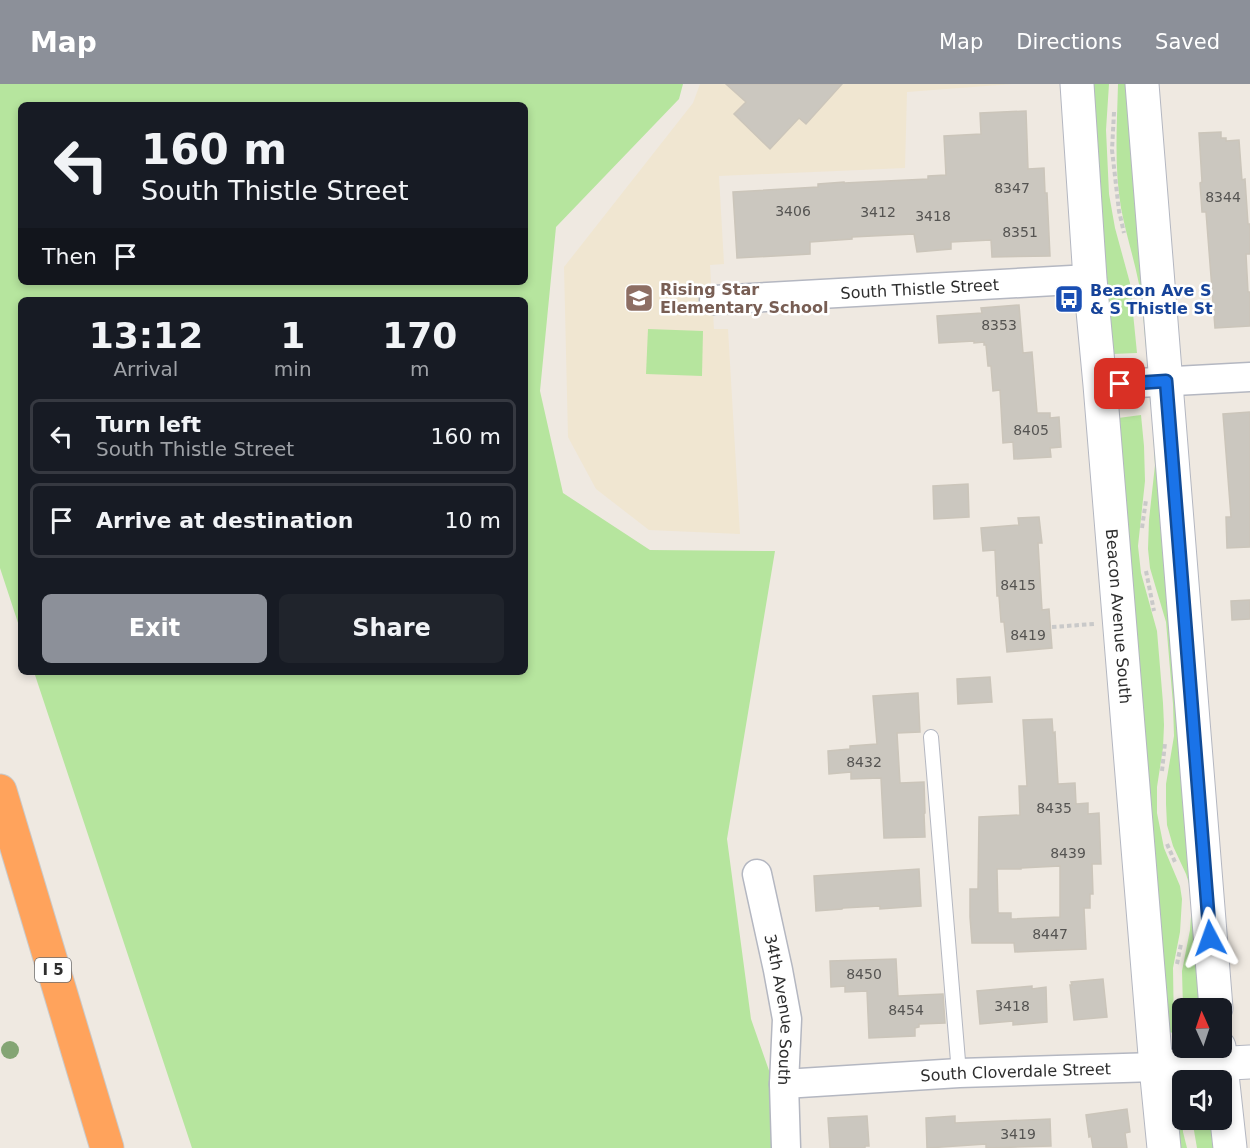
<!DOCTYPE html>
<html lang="en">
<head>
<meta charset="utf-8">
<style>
  body { margin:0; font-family:"DejaVu Sans",sans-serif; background:#20242c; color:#f1f3f6; height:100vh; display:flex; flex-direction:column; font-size:22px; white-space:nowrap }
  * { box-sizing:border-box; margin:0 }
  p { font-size:20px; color:#9ea1a6 }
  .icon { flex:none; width:33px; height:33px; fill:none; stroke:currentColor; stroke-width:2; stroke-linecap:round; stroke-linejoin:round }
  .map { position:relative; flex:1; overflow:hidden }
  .panel { position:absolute; left:18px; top:213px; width:510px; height:378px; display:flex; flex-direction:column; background:#171b24; border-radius:9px; box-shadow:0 3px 9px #0003 }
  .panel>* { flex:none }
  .banner { position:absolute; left:18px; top:18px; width:510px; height:183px; border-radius:9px; box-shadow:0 3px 9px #0003; background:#171b24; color:#f1f3f6; overflow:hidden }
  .needle { width:39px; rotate:357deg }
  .fabs { position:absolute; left:1172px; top:914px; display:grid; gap:12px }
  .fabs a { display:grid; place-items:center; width:60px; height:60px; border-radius:9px; background:#171b24; box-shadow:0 3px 9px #0003; font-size:30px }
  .pin { position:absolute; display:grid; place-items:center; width:51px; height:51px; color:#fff; margin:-26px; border-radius:12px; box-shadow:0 3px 9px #0006 }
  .me { position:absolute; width:66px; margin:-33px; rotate:356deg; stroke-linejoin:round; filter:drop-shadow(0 0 4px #0008) }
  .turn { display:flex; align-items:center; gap:21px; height:126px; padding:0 24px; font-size:27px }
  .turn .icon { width:78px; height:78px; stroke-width:2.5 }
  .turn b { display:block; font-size:42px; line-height:51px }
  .then { display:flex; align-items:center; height:57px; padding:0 24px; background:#0003; gap:12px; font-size:22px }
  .eta { display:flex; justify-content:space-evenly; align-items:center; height:102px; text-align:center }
  .eta b { font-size:36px; font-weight:600; line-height:42px }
  .button { display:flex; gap:12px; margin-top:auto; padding:12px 24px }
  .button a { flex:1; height:69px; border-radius:9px; background:#8c9099; color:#fff; font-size:24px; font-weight:600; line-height:69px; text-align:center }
  .button a+a { background:#20242c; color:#f1f3f6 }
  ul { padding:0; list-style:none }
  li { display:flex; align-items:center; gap:18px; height:75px; margin:0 12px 9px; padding:0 12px; border:3px solid #363941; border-radius:9px }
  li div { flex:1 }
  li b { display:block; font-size:22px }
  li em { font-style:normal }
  header { display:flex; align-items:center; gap:36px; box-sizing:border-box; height:84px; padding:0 30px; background:#8c9099; color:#fff }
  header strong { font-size:28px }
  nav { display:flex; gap:33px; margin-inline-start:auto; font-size:21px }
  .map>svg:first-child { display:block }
</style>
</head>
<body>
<header>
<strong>Map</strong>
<nav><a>Map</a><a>Directions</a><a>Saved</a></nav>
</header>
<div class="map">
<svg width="1250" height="1064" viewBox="0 0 1250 1064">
  <rect width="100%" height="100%" fill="#efe9e1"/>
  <polygon fill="#f0e6d1" points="700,0 1012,0 907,8 905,84 719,92 724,180 710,181 714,245 728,245 740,450 649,446 596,405 568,353 564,183 693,19"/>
  <g fill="#b6e59e" fill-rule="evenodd">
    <path d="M 0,0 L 683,0 L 679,15 L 556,143 L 540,307 L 563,409 L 650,466 L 775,467 L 727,755 L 751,935 L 779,1015 L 780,1064 L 192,1064 L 34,588 L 525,588 L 525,216 L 21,216 L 21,548 L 0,484 ZM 21,21 L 525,21 L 525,198 L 21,198 Z"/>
    <polygon points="1091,0 1109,0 1106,46 1109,110 1115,144 1130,199 1137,269 1112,270"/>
    <path d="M 1118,0 L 1132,0 L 1153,260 L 1146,264 C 1144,243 1143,221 1139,200 C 1134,175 1126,150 1121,124 C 1114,83 1117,41 1118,0 Z"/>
    <polygon points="648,245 703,247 702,292 646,290"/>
    <polygon points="1159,329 1207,924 1183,924 1182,887 1190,846 1192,819 1190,803 1186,790 1173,762 1167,741 1166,720 1166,700 1174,652 1173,620 1166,538 1150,484 1148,465 1149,436 1155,381 1152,330"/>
    <polygon points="1141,331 1144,362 1145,397 1138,462 1141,489 1157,547 1163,619 1164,641 1163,664 1157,703 1157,729 1164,764 1180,802 1182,815 1180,848 1173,884 1174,949 1168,948 1118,334"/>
    <polygon points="1182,1024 1183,1048 1187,1064 1179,1064 1173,1025"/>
    <polygon points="1192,1035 1216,1035 1220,1064 1197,1064"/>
  </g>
  <g fill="#cbc7bf" stroke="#cbc5ba" stroke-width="1.5" fill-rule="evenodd">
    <polygon points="726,0 842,0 806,40 799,34 770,65 734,30 746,18"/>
    <polygon points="1026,27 1028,85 1044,84 1045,109 1047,109 1050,172 992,173 991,156 951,158 951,165 917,168 914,150 852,153 852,155 810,158 810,170 737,174 733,108 818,103 818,100 844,98 844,99 928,95 928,92 946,91 944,52 981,50 980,29"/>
    <polygon points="1221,48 1221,54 1226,54 1226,57 1239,56 1242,96 1245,95 1248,140 1250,140 1250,170 1246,170 1248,208 1250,208 1250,242 1215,244 1206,128 1202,128 1200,99 1202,98 1199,49"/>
    <polygon points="1019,221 1023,269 1032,268 1037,329 1050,329 1050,334 1059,333 1061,363 1050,364 1051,373 1014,375 1013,358 1003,359 1000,306 993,307 991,282 988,282 986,261 984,261 984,258 974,259 974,257 939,259 937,232 982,229 981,224"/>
    <polygon points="1250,328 1250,463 1227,464 1226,433 1231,433 1223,330"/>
    <polygon points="968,400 969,433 934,435 933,402"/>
    <polygon points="1039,433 1042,459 1038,459 1042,526 1049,525 1052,564 1007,568 1004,538 1001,538 999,512 997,512 995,466 983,467 981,444 1019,441 1018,434"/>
    <polygon points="1250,516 1250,535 1232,536 1231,517"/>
    <polygon points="990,593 992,618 958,620 957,595"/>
    <polygon points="918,609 920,648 897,649 900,699 924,698 925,729 924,730 925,753 884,754 881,694 851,695 851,688 829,690 828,667 850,665 850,662 877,660 873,612"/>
    <path d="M 1052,635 L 1053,649 L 1055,648 L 1058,700 L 1075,699 L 1076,720 L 1088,719 L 1088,730 L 1099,729 L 1101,780 L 1092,780 L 1093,810 L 1090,810 L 1090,824 L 1084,824 L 1086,865 L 1015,868 L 1014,859 L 972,859 L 970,833 L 970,805 L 978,805 L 979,733 L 1020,731 L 1019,702 L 1027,702 L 1023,636 ZM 1060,782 L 1060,833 L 1011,835 L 1011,829 L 998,829 L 997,785 L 1021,785 L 1021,784 Z"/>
    <polygon points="919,785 921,822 880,825 880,822 843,824 842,825 816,827 814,792"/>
    <polygon points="896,875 898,912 943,910 945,939 919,940 919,943 915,944 915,952 869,954 867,907 845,908 845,902 831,903 830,877"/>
    <polygon points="1103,895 1107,933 1074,936 1070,901 1072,901 1071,898"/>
    <polygon points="1032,902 1032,905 1046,903 1047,938 1013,941 1013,937 980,940 977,907"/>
    <polygon points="1127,1025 1130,1048 1125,1049 1127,1064 1093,1064 1091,1052 1089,1053 1086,1031"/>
    <polygon points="867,1032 869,1062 865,1062 865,1064 830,1064 828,1034"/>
    <polygon points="955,1032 955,1039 1050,1035 1051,1062 986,1064 986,1060 927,1064 926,1034"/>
  </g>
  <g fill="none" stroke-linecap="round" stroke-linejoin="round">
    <g stroke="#b4b7c1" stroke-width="16">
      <polyline id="service" points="931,653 959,989"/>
    </g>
    <g stroke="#b4b7c1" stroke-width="31">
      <g id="minor">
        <path id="s1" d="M 714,216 L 1090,195"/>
        <polyline points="1100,301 1250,293"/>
        <path id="s2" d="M 757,790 L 778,886 L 787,935 L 784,1000 L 786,1064"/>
        <path id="s3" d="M 784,1000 L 959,989 L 1156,983"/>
      </g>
    </g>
    <g stroke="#b4b7c1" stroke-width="35">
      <polyline id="tertiary" points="1156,983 1250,978"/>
    </g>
    <g stroke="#b4b7c1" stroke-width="35">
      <g id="secondary">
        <path id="s4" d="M 1077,0 L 1090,195 L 1100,301 L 1156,983 L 1164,1064"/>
        <polyline points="1142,0 1216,924"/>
        <polyline points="1219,963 1230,1064"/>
      </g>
    </g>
    <g stroke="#c9c9c9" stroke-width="35">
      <polyline id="motorway" points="0,707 107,1064"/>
    </g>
    <g stroke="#c9c9c9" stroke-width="4" stroke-dasharray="4.5 3" stroke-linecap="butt">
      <polyline points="1114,28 1112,66 1119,127 1124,149"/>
      <polyline points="1142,444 1146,416"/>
      <polyline points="1146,487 1154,527"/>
      <polyline points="1052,543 1094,540"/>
      <polyline points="1162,687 1165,659"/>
      <polyline points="1167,760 1175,778"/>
      <polyline points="1177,880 1181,860"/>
    </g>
    <use href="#service" stroke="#fff" stroke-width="14"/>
    <use href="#minor" stroke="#fff" stroke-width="28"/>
    <use href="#tertiary" stroke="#fff" stroke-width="33"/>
    <use href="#secondary" stroke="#fff" stroke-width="33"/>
    <use href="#motorway" stroke="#ffa35c" stroke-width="33"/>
  </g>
  <circle fill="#84a574" cx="10" cy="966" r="9"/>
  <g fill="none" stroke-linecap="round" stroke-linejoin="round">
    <g stroke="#114b97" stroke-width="15">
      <polyline id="route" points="1120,300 1166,297 1210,854"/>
    </g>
    <use href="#route" stroke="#1a73e8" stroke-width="10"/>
  </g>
  <defs>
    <g id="school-square" transform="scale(1.5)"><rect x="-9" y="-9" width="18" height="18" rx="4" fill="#8d6e63" stroke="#fff"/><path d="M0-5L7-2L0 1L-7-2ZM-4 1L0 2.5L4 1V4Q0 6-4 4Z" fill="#fff"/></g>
    <g id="bus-square" transform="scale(1.5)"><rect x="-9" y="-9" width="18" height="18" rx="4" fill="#1a4fb4" stroke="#fff"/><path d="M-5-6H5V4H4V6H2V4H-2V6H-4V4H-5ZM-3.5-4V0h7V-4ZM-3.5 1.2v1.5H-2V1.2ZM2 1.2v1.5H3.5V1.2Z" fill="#fff"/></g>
  </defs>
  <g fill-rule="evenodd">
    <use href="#school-square" x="639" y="214"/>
    <use href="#bus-square" x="1069" y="215"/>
  </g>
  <g text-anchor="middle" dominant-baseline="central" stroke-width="5" stroke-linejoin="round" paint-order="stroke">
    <g font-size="14" fill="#555452">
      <text x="1012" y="104">8347</text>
      <text x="1223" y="113">8344</text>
      <text x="793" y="127">3406</text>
      <text x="878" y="128">3412</text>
      <text x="933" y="132">3418</text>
      <text x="1020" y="148">8351</text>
      <text x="999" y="241">8353</text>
      <text x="1031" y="346">8405</text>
      <text x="1018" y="501">8415</text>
      <text x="1028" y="551">8419</text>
      <text x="864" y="678">8432</text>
      <text x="1054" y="724">8435</text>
      <text x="1068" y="769">8439</text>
      <text x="1050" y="850">8447</text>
      <text x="864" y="890">8450</text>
      <text x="1012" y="922">3418</text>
      <text x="906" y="926">8454</text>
      <text x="1018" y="1050">3419</text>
    </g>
    <rect fill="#fff" stroke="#6d6d6d" stroke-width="1.5" x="35" y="874" width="36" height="24" rx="4.5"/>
    <g font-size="15" font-weight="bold" fill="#2e2e2e">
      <text x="53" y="886">I 5</text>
    </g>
    <g font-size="16" fill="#2e2e2e" stroke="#fff">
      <text stroke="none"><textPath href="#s1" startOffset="206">South Thistle Street</textPath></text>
      <text stroke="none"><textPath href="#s4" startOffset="534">Beacon Avenue South</textPath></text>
      <text stroke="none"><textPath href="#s2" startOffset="138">34th Avenue South</textPath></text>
      <text stroke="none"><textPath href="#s3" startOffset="232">South Cloverdale Street</textPath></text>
    </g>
    <g font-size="16" font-weight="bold" fill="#785e54" stroke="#fff" text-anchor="start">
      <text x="660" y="205">Rising Star<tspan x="660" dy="18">Elementary School</tspan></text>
    </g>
    <g font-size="16" font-weight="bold" fill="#164399" stroke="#fff" text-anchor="start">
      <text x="1090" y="206">Beacon Ave S<tspan x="1090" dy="18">&amp; S Thistle St</tspan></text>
    </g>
  </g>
</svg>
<div class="fabs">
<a><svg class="needle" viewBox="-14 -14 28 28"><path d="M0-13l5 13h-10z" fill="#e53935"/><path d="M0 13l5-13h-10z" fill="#9ea1a6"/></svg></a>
<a><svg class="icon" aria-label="sound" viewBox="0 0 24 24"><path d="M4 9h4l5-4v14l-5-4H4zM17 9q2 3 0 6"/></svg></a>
</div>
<div class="pin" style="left:1120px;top:300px;background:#d93025"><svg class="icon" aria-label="arrive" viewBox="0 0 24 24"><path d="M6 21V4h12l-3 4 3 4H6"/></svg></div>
<svg class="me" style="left:1210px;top:854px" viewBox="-20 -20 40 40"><path d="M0-17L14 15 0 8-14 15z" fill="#1a73e8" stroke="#fff" stroke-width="4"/></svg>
<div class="banner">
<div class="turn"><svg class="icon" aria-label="left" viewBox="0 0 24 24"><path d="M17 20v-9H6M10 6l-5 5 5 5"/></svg><div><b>160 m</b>South Thistle Street</div></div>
<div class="then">Then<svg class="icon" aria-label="arrive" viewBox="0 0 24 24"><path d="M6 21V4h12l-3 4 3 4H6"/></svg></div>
</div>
<section class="panel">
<div class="eta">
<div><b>13:12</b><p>Arrival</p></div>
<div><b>1</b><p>min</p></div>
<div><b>170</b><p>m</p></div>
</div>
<ul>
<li><svg class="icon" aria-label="left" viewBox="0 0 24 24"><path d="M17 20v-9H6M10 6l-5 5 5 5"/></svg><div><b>Turn left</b><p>South Thistle Street</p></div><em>160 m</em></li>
<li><svg class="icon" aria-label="arrive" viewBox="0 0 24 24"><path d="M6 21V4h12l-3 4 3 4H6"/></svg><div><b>Arrive at destination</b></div><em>10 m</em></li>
</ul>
<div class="button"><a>Exit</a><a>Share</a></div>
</section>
</div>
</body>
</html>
